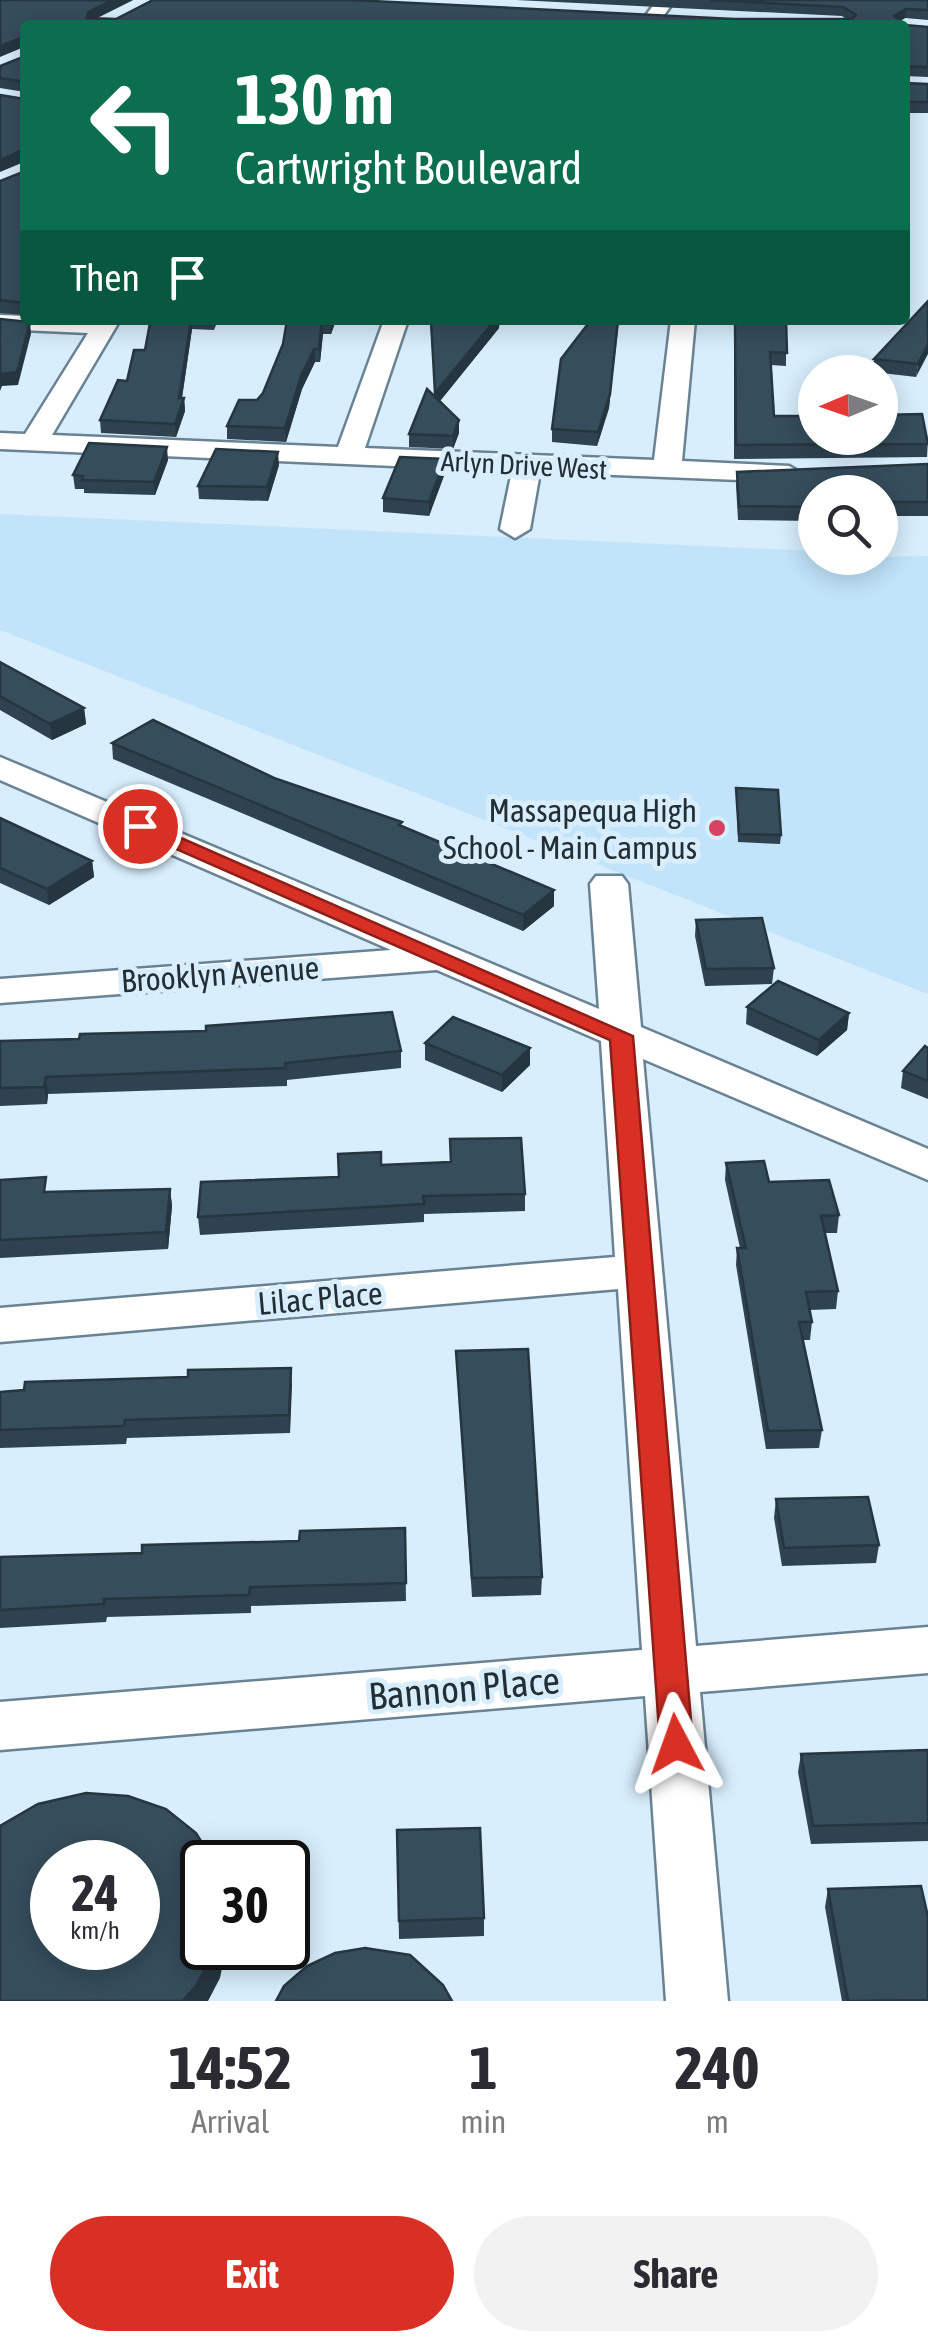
<!DOCTYPE html>
<html lang="en">
<head>
<meta charset="utf-8">
<style>
  body { margin:0; font-family:"Asap Condensed",sans-serif; background:#f2f2f3; color:#2b2b33; height:100vh; display:flex; flex-direction:column; font-size:38px; white-space:nowrap }
  * { box-sizing:border-box; margin:0 }
  p { font-size:32px; color:#7c7c81 }
  .icon { flex:none; width:55px; height:55px; fill:none; stroke:currentColor; stroke-width:2; stroke-linecap:round; stroke-linejoin:round }
  .map { position:relative; height:2001px; overflow:hidden }
  .panel { display:flex; flex-direction:column; background:#fff; flex:1 }
  .panel>* { flex:none }
  .top-card { position:absolute; left:20px; top:20px; width:890px; height:305px; border-radius:10px; box-shadow:0 5px 25px #0003; background:#0b6e4f; color:#fff; overflow:hidden }
  .needle { width:65px; rotate:268deg }
  .controls { position:absolute; left:798px; top:355px; display:grid; gap:20px }
  .controls a { display:grid; place-items:center; width:100px; height:100px; border-radius:50%; background:#fff; box-shadow:0 5px 25px #0003; font-size:50px }
  .speed { position:absolute; left:30px; top:1840px; display:flex; gap:20px; font-size:50px; font-weight:700; text-align:center }
  .speed>* { display:grid; place-content:center; width:130px; height:130px; border-radius:50%; background:#fff; box-shadow:0 5px 25px #0003; line-height:1 }
  .speed small { font-size:25px; font-weight:400 }
  .speed .limit { border:5px solid #111; border-radius:15px; background:#fff; color:#111 }
  .pin { position:absolute; display:grid; place-items:center; width:85px; height:85px; color:#fff; margin:-42px; border:5px solid #fff; border-radius:50%; box-shadow:0 2px 10px #0007 }
  .me { position:absolute; width:110px; margin:-55px; rotate:356deg; stroke-linejoin:round; filter:drop-shadow(0 0 8px #0008) }
  .turn { display:flex; align-items:center; gap:35px; height:210px; padding:0 50px; font-size:45px }
  .turn .icon { width:130px; height:130px; stroke-width:2.5 }
  .turn b { display:block; font-size:70px; line-height:85px }
  .then { display:flex; align-items:center; height:95px; padding:0 50px; background:#0003; gap:20px; font-size:38px }
  .eta { display:flex; justify-content:space-evenly; align-items:center; height:170px; text-align:center }
  .eta b { font-size:60px; font-weight:700; line-height:70px }
  .primary-button { display:flex; gap:20px; margin-top:auto; padding:20px 50px }
  .primary-button a { flex:1; height:115px; border-radius:60px; background:#d93025; color:#fff; font-size:40px; font-weight:700; line-height:115px; text-align:center }
  .primary-button a+a { background:#f2f2f3; color:#2b2b33 }
  .map>svg:first-child { display:block }
</style>
</head>
<body>
<div class="map">
<svg width="928" height="2001" viewBox="0 0 928 2001">
  <rect width="100%" height="100%" fill="#d8eefd"/>
  <polygon fill="#c1e4fb" points="0,514 815,551 815,558 928,556 928,994 0,630"/>
  <g fill="none" stroke-linecap="round" stroke-linejoin="round">
    <g stroke="#6a8394" stroke-width="5">
      <g id="minor">
        <polygon points="657,0 675,0 659,22 647,22 644,18"/>
        <polygon points="0,315 25,316 25,320 120,320 52,435 338,447 384,320 408,320 365,448 654,460 671,320 695,320 682,461 789,466 803,474 789,482 540,472 530,529 515,538 500,529 512,471 0,449 0,433 25,434 88,333 0,329"/>
        <polygon points="0,757 599,1009 590,884 596,876 622,876 628,884 641,1027 928,1149 928,1180 643,1059 696,1646 928,1627 928,1673 700,1692 728,2001 666,2001 645,1696 0,1750 0,1702 642,1650 618,1289 0,1342 0,1308 615,1257 601,1041 437,970 0,1003 0,979 391,950 0,780"/>
      </g>
    </g>
    <use href="#minor" fill="#fff" fill-rule="evenodd"/>
  </g>
  <g fill="#2e424f">
    <polygon points="0,0 133,0 97,18 734,19 846,19 842,16 516,0 928,0 928,20 905,18 900,21 25,25 25,47"/>
    <polygon points="905,25 928,27 928,77 905,76"/>
    <polygon points="25,56 25,92 0,88 0,66"/>
    <polygon points="905,83 928,84 928,113 905,113"/>
    <polygon points="25,171 25,315 0,313 0,181"/>
    <polygon points="928,301 916,377 873,372 874,359"/>
    <polygon points="156,320 218,320 214,330 192,329 182,398 184,398 185,411 176,437 101,433 100,420 127,381 145,350"/>
    <polygon points="287,320 336,320 331,334 323,334 320,362 315,362 302,389 286,442 227,439 227,426 263,393 283,344"/>
    <polygon points="430,320 499,328 440,401 459,433 453,449 409,447 409,434 435,396"/>
    <polygon points="591,320 619,320 609,408 597,446 552,442 552,429"/>
    <polygon points="734,320 786,320 786,366 771,365 774,416 928,440 927,457 734,459"/>
    <polygon points="445,459 445,473 429,516 383,512 383,498"/>
    <polygon points="168,460 155,495 84,493 84,489 75,489 73,475"/>
    <polygon points="928,464 928,516 886,516 885,522 880,522 880,492 815,492 815,521 738,520 736,485 737,472"/>
    <polygon points="279,465 268,501 199,499 198,486"/>
    <polygon points="0,662 84,708 86,724 52,740 0,710"/>
    <polygon points="112,743 274,778 403,826 554,906 523,931 113,759"/>
    <polygon points="736,788 781,835 780,844 738,842"/>
    <polygon points="0,818 92,861 94,877 49,905 0,883"/>
    <polygon points="696,920 774,968 772,984 705,986 695,936"/>
    <polygon points="747,1007 849,1013 847,1030 817,1056 746,1024"/>
    <polygon points="0,1041 401,1051 401,1068 287,1080 287,1086 48,1094 47,1104 0,1106"/>
    <polygon points="425,1043 530,1048 530,1065 502,1092 425,1060"/>
    <polygon points="928,1048 928,1099 901,1088 903,1071"/>
    <polygon points="726,1163 839,1215 837,1233 825,1233 838,1291 836,1309 809,1310 812,1322 810,1340 803,1340 822,1430 819,1448 766,1449 736,1265 737,1248 740,1248 725,1180"/>
    <polygon points="381,1165 525,1194 525,1211 424,1214 424,1222 200,1235 198,1217"/>
    <polygon points="0,1180 48,1192 170,1189 172,1206 168,1249 0,1258"/>
    <polygon points="456,1351 542,1577 541,1595 472,1597"/>
    <polygon points="291,1368 290,1433 127,1438 126,1444 0,1448 0,1392"/>
    <polygon points="776,1499 879,1545 876,1563 782,1566 774,1518"/>
    <polygon points="405,1528 406,1601 251,1606 251,1613 107,1617 106,1622 0,1628 0,1557 142,1553 299,1541"/>
    <polygon points="928,1750 928,1841 811,1844 798,1772 801,1754"/>
    <polygon points="397,1830 484,1918 484,1936 399,1939"/>
    <polygon points="828,1889 928,1917 928,2001 842,2001 825,1907"/>
  </g>
  <g fill="#263640">
    <polygon points="113,0 133,0 89,22 87,18 88,12"/>
    <polygon points="906,9 905,18 893,25 894,16"/>
    <polygon points="23,37 24,47 0,57 0,46"/>
    <polygon points="22,150 24,162 0,172 0,160"/>
    <polygon points="191,320 192,329 180,411 184,398 185,411 176,437 175,424"/>
    <polygon points="331,320 336,320 331,334 330,321"/>
    <polygon points="495,320 500,320 499,328 436,406 435,393"/>
    <polygon points="618,320 609,408 597,446 598,432"/>
    <polygon points="322,321 323,334 320,362 319,349"/>
    <polygon points="30,322 31,334 18,385 2,386 0,391 0,373"/>
    <polygon points="928,344 928,354 916,377 918,364"/>
    <polygon points="314,349 315,362 302,389 286,442 285,428 301,376"/>
    <polygon points="459,420 459,433 453,449 453,436"/>
    <polygon points="167,447 168,460 155,495 154,482"/>
    <polygon points="278,452 279,465 268,501 267,487"/>
    <polygon points="445,459 445,473 429,516 429,502"/>
    <polygon points="84,708 86,724 52,740 50,724"/>
    <polygon points="92,861 94,877 49,905 47,889"/>
    <polygon points="554,890 554,906 523,931 523,915"/>
    <polygon points="849,1013 847,1030 817,1056 819,1040"/>
    <polygon points="530,1048 530,1065 502,1092 502,1075"/>
    <polygon points="46,1077 48,1094 47,1104 44,1087"/>
    <polygon points="170,1189 172,1206 168,1249 166,1232"/>
    <polygon points="291,1368 292,1386 290,1433 289,1415"/>
    <polygon points="216,1948 226,1948 220,1978 208,2001 182,2001"/>
  </g>
  <g fill="#364d5c" stroke="#263640" stroke-width="2.5" fill-rule="evenodd">
    <polygon points="0,0 113,0 88,12 87,18 116,19 153,0 352,0 734,19 852,19 856,15 843,7 710,0 928,0 928,10 906,9 894,16 905,25 25,25 25,38 23,37 0,46"/>
    <polygon points="905,25 928,27 928,67 905,66"/>
    <polygon points="25,56 25,82 0,78 0,66"/>
    <polygon points="905,83 928,84 928,102 905,102"/>
    <polygon points="0,95 25,99 25,152 22,150 0,160"/>
    <polygon points="25,171 25,303 0,300 0,181"/>
    <polygon points="928,301 928,344 918,364 874,359"/>
    <polygon points="0,319 30,322 17,372 0,374"/>
    <polygon points="156,320 191,320 179,398 184,398 175,424 100,420 118,380 127,381 134,350 145,350 150,323 155,323"/>
    <polygon points="287,320 331,320 330,321 322,321 319,349 314,349 301,376 285,428 227,426 239,400 257,400 263,393 283,344"/>
    <polygon points="431,320 495,320 435,393"/>
    <polygon points="591,320 618,320 610,394 598,432 552,429 561,359"/>
    <polygon points="735,320 786,320 787,353 770,352 774,416 815,416 815,438 880,438 880,415 922,414 928,444 736,445"/>
    <polygon points="427,389 459,420 453,436 409,434"/>
    <polygon points="89,443 167,447 154,482 82,480 83,476 73,475"/>
    <polygon points="216,449 278,452 267,487 198,486"/>
    <polygon points="400,457 445,459 429,502 383,498"/>
    <polygon points="928,464 928,502 884,502 886,508 880,508 880,492 815,492 815,507 739,506 737,472"/>
    <polygon points="0,662 84,708 50,724 0,696"/>
    <polygon points="153,720 274,778 402,822 399,825 554,890 523,915 112,743"/>
    <polygon points="736,788 778,790 781,835 739,834"/>
    <polygon points="0,818 92,861 47,889 0,868"/>
    <polygon points="762,918 774,968 706,969 696,920"/>
    <polygon points="778,981 849,1013 819,1040 747,1007"/>
    <polygon points="392,1012 401,1051 285,1063 286,1068 46,1077 44,1087 0,1088 0,1041 79,1039 80,1034 206,1031 206,1026"/>
    <polygon points="453,1017 530,1048 502,1075 425,1043"/>
    <polygon points="925,1046 928,1048 928,1081 903,1071"/>
    <polygon points="521,1138 525,1194 423,1196 424,1204 198,1217 201,1182 339,1177 338,1154 381,1152 381,1165 451,1162 450,1139"/>
    <polygon points="764,1161 769,1182 829,1180 839,1215 821,1216 838,1291 806,1292 812,1322 799,1322 822,1430 768,1431 737,1248 746,1248 726,1163"/>
    <polygon points="46,1177 44,1192 170,1189 166,1232 0,1240 0,1180"/>
    <polygon points="528,1349 542,1577 472,1578 456,1351"/>
    <polygon points="291,1368 289,1415 125,1420 124,1426 0,1430 0,1392 24,1390 25,1382 188,1377 188,1370"/>
    <polygon points="868,1497 879,1545 784,1548 776,1499"/>
    <polygon points="405,1528 406,1583 250,1587 249,1595 104,1599 104,1604 0,1610 0,1557 142,1553 142,1545 299,1541 300,1531"/>
    <polygon points="928,1750 928,1823 813,1826 801,1754"/>
    <path d="M 86,1793 L 128,1796 L 166,1809 L 196,1833 L 214,1862 L 202,1862 L 202,1948 L 216,1948 L 196,1986 L 182,2001 L 0,2001 L 0,1826 L 38,1804 ZM 52,1862 L 138,1862 L 138,1948 L 52,1948 Z"/>
    <polygon points="480,1828 484,1918 399,1921 397,1830"/>
    <polygon points="921,1886 928,1917 928,2000 848,2001 828,1889"/>
    <polygon points="365,1948 410,1955 443,1985 452,2001 276,2001 284,1986 307,1966 335,1953"/>
  </g>
  <polygon fill="#d93025" stroke="#8d1f18" stroke-width="2.5" points="140,820 633,1036 693,1744 688,1754 676,1758 665,1754 660,1744 610,1040 133,830 133,822"/>
  <circle fill="#d44462" stroke="#d8eefd" stroke-width="4" cx="717" cy="828" r="10"/>
  <g text-anchor="middle" dominant-baseline="central" stroke-width="10" stroke-linejoin="round" paint-order="stroke">
    <g font-size="28" fill="#232e35" stroke="#d8eefd">
      <text transform="translate(524 465) rotate(3)">Arlyn Drive West</text>
    </g>
    <g font-size="32" fill="#232e35" stroke="#d8eefd" text-anchor="end">
      <text x="697" y="810">Massapequa High<tspan x="697" dy="37">School - Main Campus</tspan></text>
    </g>
    <g font-size="32" fill="#232e35" stroke="#d8eefd">
      <text transform="translate(220 974) rotate(-4)">Brooklyn Avenue</text>
      <text transform="translate(320 1298) rotate(-5)">Lilac Place</text>
    </g>
    <g font-size="38" fill="#232e35" stroke="#d8eefd">
      <text transform="translate(464 1688) rotate(-5)">Bannon Place</text>
    </g>
  </g>
</svg>
<div class="controls">
<a><svg class="needle" viewBox="-14 -14 28 28"><path d="M0-13l5 13h-10z" fill="#e53935"/><path d="M0 13l5-13h-10z" fill="#7c7c81"/></svg></a>
<a><svg class="icon" aria-label="search" viewBox="0 0 24 24"><circle cx="10" cy="10" r="6"/><path d="M15 15l6 6"/></svg></a>
</div>
<div class="speed"><div>24<small>km/h</small></div><div class="limit">30</div></div>
<div class="pin" style="left:140px;top:826px;background:#d93025"><svg class="icon" aria-label="arrive" viewBox="0 0 24 24"><path d="M6 21V4h12l-3 4 3 4H6"/></svg></div>
<svg class="me" style="left:676px;top:1744px" viewBox="-20 -20 40 40"><path d="M0-17L14 15 0 8-14 15z" fill="#d93025" stroke="#fff" stroke-width="4"/></svg>
<div class="top-card">
<div class="turn"><svg class="icon" aria-label="left" viewBox="0 0 24 24"><path d="M17 20v-9H6M10 6l-5 5 5 5"/></svg><div><b>130 m</b>Cartwright Boulevard</div></div>
<div class="then">Then<svg class="icon" aria-label="arrive" viewBox="0 0 24 24"><path d="M6 21V4h12l-3 4 3 4H6"/></svg></div>
</div>
</div>
<section class="panel">
<div class="eta">
<div><b>14:52</b><p>Arrival</p></div>
<div><b>1</b><p>min</p></div>
<div><b>240</b><p>m</p></div>
</div>
<div class="primary-button"><a>Exit</a><a>Share</a></div>
</section>
</body>
</html>
